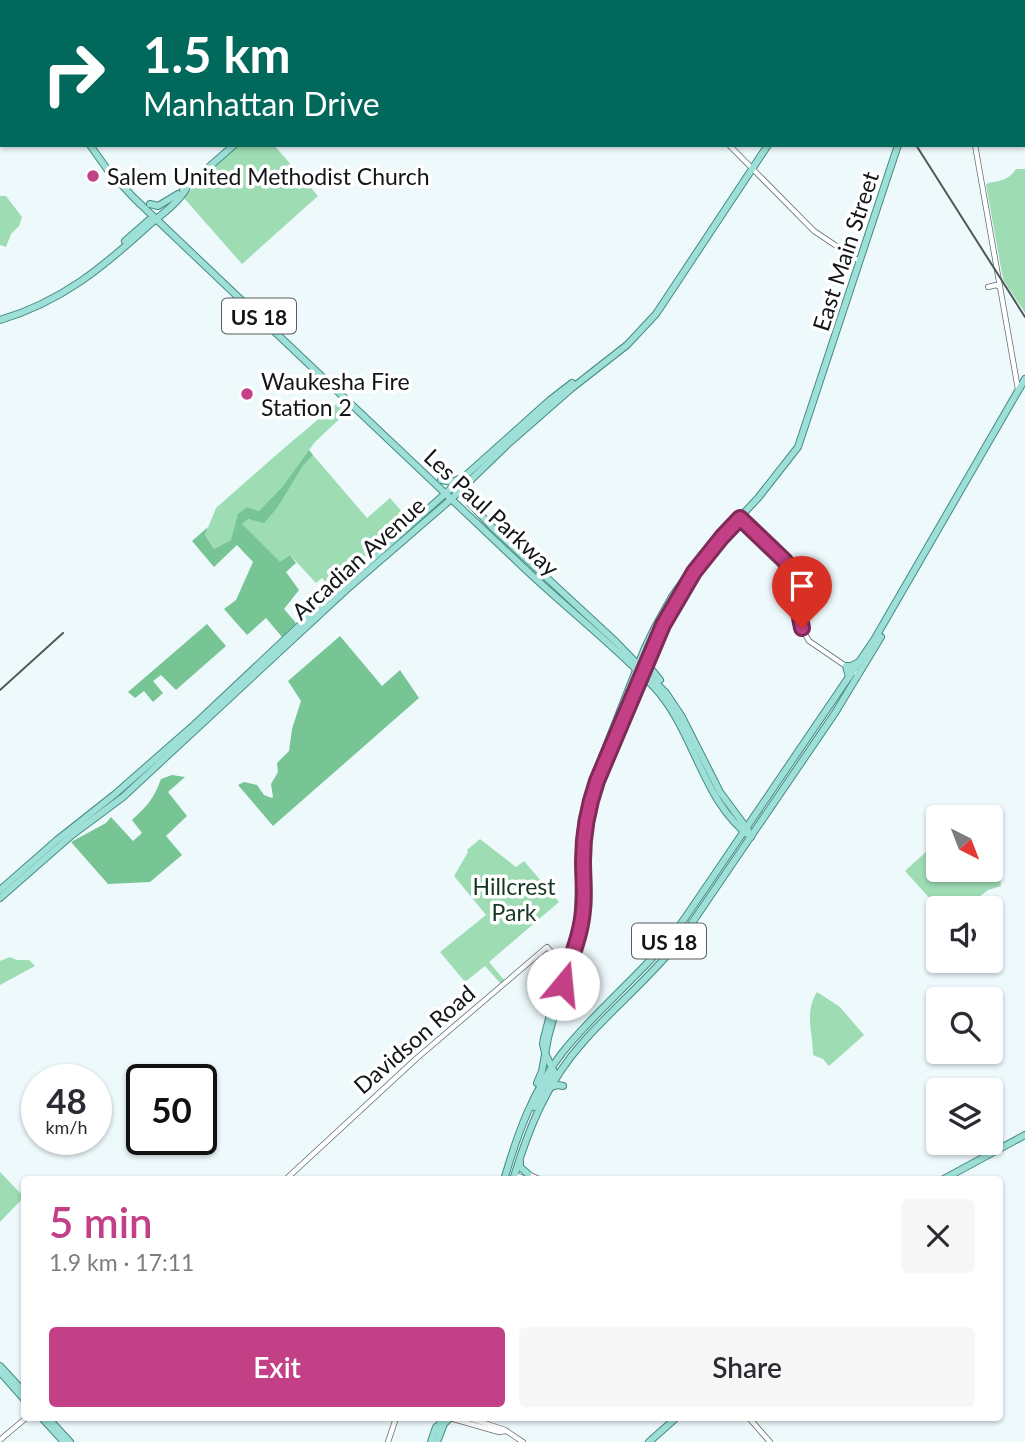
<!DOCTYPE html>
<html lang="en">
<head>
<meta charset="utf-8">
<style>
  body { margin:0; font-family:Lato,sans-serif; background:#f7f7f7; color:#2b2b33; height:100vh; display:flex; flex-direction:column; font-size:26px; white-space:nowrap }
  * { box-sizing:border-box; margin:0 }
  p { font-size:23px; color:#7c7c81 }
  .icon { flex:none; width:38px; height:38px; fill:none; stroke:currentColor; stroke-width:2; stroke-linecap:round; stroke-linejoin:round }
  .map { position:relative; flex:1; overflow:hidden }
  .side { position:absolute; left:21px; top:1176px; width:982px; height:245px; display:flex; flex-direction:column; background:#fff; border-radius:7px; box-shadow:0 2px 5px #0004 }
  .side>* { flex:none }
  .banner { position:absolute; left:0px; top:0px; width:1026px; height:147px; box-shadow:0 2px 5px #0004; background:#00695c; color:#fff; overflow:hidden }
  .needle { width:46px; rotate:138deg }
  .fabs { position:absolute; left:926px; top:805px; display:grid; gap:14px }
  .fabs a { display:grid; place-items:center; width:77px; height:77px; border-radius:7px; background:#fff; box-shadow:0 2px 5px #0004; font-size:35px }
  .speed { position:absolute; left:21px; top:1064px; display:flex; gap:14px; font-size:35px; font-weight:700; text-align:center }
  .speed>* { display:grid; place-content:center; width:91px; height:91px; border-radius:50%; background:#fff; box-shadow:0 2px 5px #0004; line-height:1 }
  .speed small { font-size:18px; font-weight:400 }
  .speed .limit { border:4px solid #111; border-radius:10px; background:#fff; color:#111 }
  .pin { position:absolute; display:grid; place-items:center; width:60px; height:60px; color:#fff; margin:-72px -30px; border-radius:50% 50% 50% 0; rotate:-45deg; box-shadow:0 0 7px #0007 }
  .pin .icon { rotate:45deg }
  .me { position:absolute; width:77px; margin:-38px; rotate:17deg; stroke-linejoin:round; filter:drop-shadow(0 0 5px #0008) }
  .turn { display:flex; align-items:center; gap:24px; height:147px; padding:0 28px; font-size:32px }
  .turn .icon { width:91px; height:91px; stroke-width:2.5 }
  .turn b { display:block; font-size:49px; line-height:60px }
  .round { display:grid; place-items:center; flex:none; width:74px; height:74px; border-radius:7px; background:#f7f7f7 }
  .summary { display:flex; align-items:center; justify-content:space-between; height:119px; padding:0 28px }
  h1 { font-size:42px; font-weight:600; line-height:52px; color:#c34086 }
  .button { display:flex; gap:14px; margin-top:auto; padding:14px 28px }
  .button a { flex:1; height:80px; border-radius:7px; background:#c34086; color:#fff; font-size:28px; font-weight:600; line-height:80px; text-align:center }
  .button a+a { background:#f7f7f7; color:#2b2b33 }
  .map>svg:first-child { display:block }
</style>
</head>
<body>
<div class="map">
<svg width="1025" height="1442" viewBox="0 0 1025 1442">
  <rect width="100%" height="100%" fill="#eef9fc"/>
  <g fill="#9edcb4">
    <polygon points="238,145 274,145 318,196 242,264 183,197"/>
    <path d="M 1016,169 L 1025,169 L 1025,313 L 1003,279 L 986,185 L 988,183 C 1000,181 1009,180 1016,169 Z"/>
    <polygon points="0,196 6,196 22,217 19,226 11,234 6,247 0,245"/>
    <polygon points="340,401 348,411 315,442 282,487 259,511 247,507 231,540 214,549 205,535 216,508 283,449"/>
    <polygon points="313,455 367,518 390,498 405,515 368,549 364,561 332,589 322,578 316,583 290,555 280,563 241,524 247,519 264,522 302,467"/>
    <polygon points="480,839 516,867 524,861 559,902 489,962 505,981 501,984 485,966 465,982 440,952 486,915 454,876 468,852 467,850"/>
    <polygon points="938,849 938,870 990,870 991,857 999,870 1001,886 988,890 966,907 945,908 933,902 905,871 928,850 932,854"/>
    <polygon points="10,957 17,960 29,960 35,966 0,985 0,961"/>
    <path d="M 817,992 L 840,1007 L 864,1035 L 829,1066 L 823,1059 L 813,1055 C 813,1032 804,1013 817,992 Z"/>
    <polygon points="0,1172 24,1197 0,1222"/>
  </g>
  <g fill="#77c494">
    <polygon points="309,450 313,455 302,467 277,508 264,523 248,519 242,524 280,562 290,555 296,563 286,572 299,590 284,609 296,623 282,637 266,618 247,635 224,609 236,600 253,562 237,545 214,567 192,541 208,527 205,535 214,549 231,540 238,514 247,507 259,511 282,487"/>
    <polygon points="207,624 226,646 176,690 161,675 153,681 163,693 153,702 144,691 135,698 128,692"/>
    <polygon points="340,636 382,686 400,670 419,698 273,826 238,785 244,782 257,785 264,795 272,798 273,797 271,784 278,772 277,763 289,751 292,729 301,701 288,681"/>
    <path d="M 172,775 L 185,777 L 168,792 L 187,816 L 166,836 L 182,855 L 150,882 L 108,884 L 71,842 L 106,823 L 111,817 L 133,841 L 142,833 L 132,820 C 148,805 153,800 161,779 Z"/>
  </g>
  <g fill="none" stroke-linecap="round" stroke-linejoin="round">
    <g stroke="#636d6f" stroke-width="6">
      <g id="minor">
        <polyline points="600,0 601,2"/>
        <polyline points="787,0 789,2"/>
        <polyline points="729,145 814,231 859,261"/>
        <polyline points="975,145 1018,389"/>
        <polyline points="988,287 996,285 1000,287"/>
        <polyline points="740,518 779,553 788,565 792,576 801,627 809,641 859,675"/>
        <polyline points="526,1173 541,1180"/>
        <polyline points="514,1175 529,1180"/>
        <polyline points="285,1180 417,1058 547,947 567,969"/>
        <polyline points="450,1418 499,1432 506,1431"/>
        <polyline points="469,1418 505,1430 523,1442"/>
        <polyline points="749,1418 770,1442"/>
        <polyline points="0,1440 26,1418"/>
        <polyline points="388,1442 396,1418"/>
      </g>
    </g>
    <g stroke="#438c82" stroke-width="8">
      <g id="major">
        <polyline points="24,0 29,2"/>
        <polyline points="471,2 484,0"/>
        <polyline points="888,2 890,0"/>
        <polyline points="951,2 952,0"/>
        <path d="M 90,145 L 107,169 L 134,198 C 263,321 392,443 522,566 C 565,607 613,644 654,687 C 695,731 702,802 751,837"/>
        <polyline points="183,190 234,145"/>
        <polyline points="150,204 158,206 178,194"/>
        <polyline points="125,241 149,220"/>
        <path d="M 0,320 C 61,302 102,268 148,226 C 161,215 178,203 186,189"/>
        <polyline points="441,480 452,482 459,479"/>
        <polyline points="463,489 462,493 466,499 493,528 615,641 666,693 682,717 720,792 748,830"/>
        <polyline points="648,660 648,665 660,680"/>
        <polyline points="849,677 846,666 851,666 859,662"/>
        <polyline points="593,793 619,726 660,631 690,577"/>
        <polyline points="0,890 57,840 114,795 195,724 333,594 550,400 572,383"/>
        <polyline points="0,898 72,835 123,797 346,590 449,501 508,444 572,388 627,345 656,314 768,145"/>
        <polyline points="581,925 583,912 584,887"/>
        <polyline points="553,955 561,959 567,956"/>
        <polyline points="556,1076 545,1053 543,1044 544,1038 552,1007 574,936 578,917 581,827 593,780 644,650 654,629 673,595 695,565 758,498 798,447 898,145"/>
        <polyline points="537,1083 542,1071 548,1038 564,979"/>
        <polyline points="550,1087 558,1085 563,1086"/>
        <polyline points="534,1107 552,1076 552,1070"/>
        <polyline points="520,1162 520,1167 528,1174"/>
        <path d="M 504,1180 C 517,1135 533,1090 562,1053 C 600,1005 650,968 685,918 L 874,640 L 1025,379"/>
        <path d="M 513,1180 C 529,1127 547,1082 584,1041 C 615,1006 652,976 681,939 L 835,713 L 881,637"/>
        <polyline points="942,1180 1025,1135"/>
        <polyline points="0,1366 24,1392"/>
        <polyline points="0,1372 24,1399"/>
        <polyline points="42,1418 64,1442"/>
        <polyline points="48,1418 70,1442"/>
        <polyline points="438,1430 441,1418"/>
        <polyline points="431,1442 436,1427"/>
        <polyline points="437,1442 444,1424 450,1418"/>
        <polyline points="649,1442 676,1418"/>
      </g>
    </g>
    <use href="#minor" stroke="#fff" stroke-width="4.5"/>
    <use href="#major" stroke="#9ee0d7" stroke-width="6"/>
    <g stroke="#515759" stroke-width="2">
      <polyline points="843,0 843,2"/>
      <polyline points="916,145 1025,317"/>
      <polyline points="0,690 63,633"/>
    </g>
  </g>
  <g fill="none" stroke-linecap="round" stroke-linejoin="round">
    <g stroke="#7f2a57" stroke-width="18">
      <path id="route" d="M 563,984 C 570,960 581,936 583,910 C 585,894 583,878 583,861 C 583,834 588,807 597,781 L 663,625 L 694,572 L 722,537 L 740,518 L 785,561 L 792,576 L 802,628"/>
    </g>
    <use href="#route" stroke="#c34086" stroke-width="12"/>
  </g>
  <g fill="#c34086" stroke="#fff" stroke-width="2.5">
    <circle cx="93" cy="176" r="7"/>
    <circle cx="247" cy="394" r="7"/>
  </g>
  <g text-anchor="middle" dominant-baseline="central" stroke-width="7" stroke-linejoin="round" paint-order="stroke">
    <g fill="#fff" stroke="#595c5d" stroke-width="2">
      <rect x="222" y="298.5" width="74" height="35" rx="5"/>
      <rect x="632" y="923.5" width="74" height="35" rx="5"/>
    </g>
    <g font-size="21" font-weight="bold" fill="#121617">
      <text x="259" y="316">US 18</text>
      <text x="669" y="941">US 18</text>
    </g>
    <g font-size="23" fill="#121617" stroke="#fff" text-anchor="start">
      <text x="107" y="176">Salem United Methodist Church</text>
      <text x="261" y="381">Waukesha Fire<tspan x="261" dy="26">Station 2</tspan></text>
    </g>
    <g font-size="23" fill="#121617" stroke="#fff">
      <text transform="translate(845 251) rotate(-72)">East Main Street</text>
      <text transform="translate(492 512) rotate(43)">Les Paul Parkway</text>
      <text transform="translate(358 558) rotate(-42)">Arcadian Avenue</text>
      <text transform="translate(414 1039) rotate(-41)">Davidson Road</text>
    </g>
    <g font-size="23" fill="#143622" stroke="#fff">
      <text x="514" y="886">Hillcrest<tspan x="514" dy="26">Park</tspan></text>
    </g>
  </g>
</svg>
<div class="fabs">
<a><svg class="needle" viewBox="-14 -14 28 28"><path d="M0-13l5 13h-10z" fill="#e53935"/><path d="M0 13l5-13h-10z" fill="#7c7c81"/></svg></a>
<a><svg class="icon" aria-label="sound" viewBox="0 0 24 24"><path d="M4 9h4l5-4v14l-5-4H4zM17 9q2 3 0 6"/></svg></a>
<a><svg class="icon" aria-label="search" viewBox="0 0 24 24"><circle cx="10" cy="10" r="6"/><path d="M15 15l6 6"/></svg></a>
<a><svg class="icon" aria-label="layers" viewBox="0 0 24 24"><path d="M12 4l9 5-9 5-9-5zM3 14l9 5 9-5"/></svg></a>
</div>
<div class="speed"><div>48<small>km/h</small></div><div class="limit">50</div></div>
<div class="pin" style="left:802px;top:628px;background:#d93025"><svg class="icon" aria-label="arrive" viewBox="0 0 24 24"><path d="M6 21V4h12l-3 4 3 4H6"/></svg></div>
<svg class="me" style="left:563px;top:984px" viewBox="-20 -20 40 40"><circle r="19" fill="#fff"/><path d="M0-13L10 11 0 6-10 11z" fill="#c34086"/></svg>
<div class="banner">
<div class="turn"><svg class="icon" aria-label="right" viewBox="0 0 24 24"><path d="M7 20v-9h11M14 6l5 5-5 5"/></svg><div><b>1.5 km</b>Manhattan Drive</div></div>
</div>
<section class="side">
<div class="summary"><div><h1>5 min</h1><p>1.9 km · 17:11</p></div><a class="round"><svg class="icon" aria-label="close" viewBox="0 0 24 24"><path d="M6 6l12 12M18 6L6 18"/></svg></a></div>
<div class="button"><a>Exit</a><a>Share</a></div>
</section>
</div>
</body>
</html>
